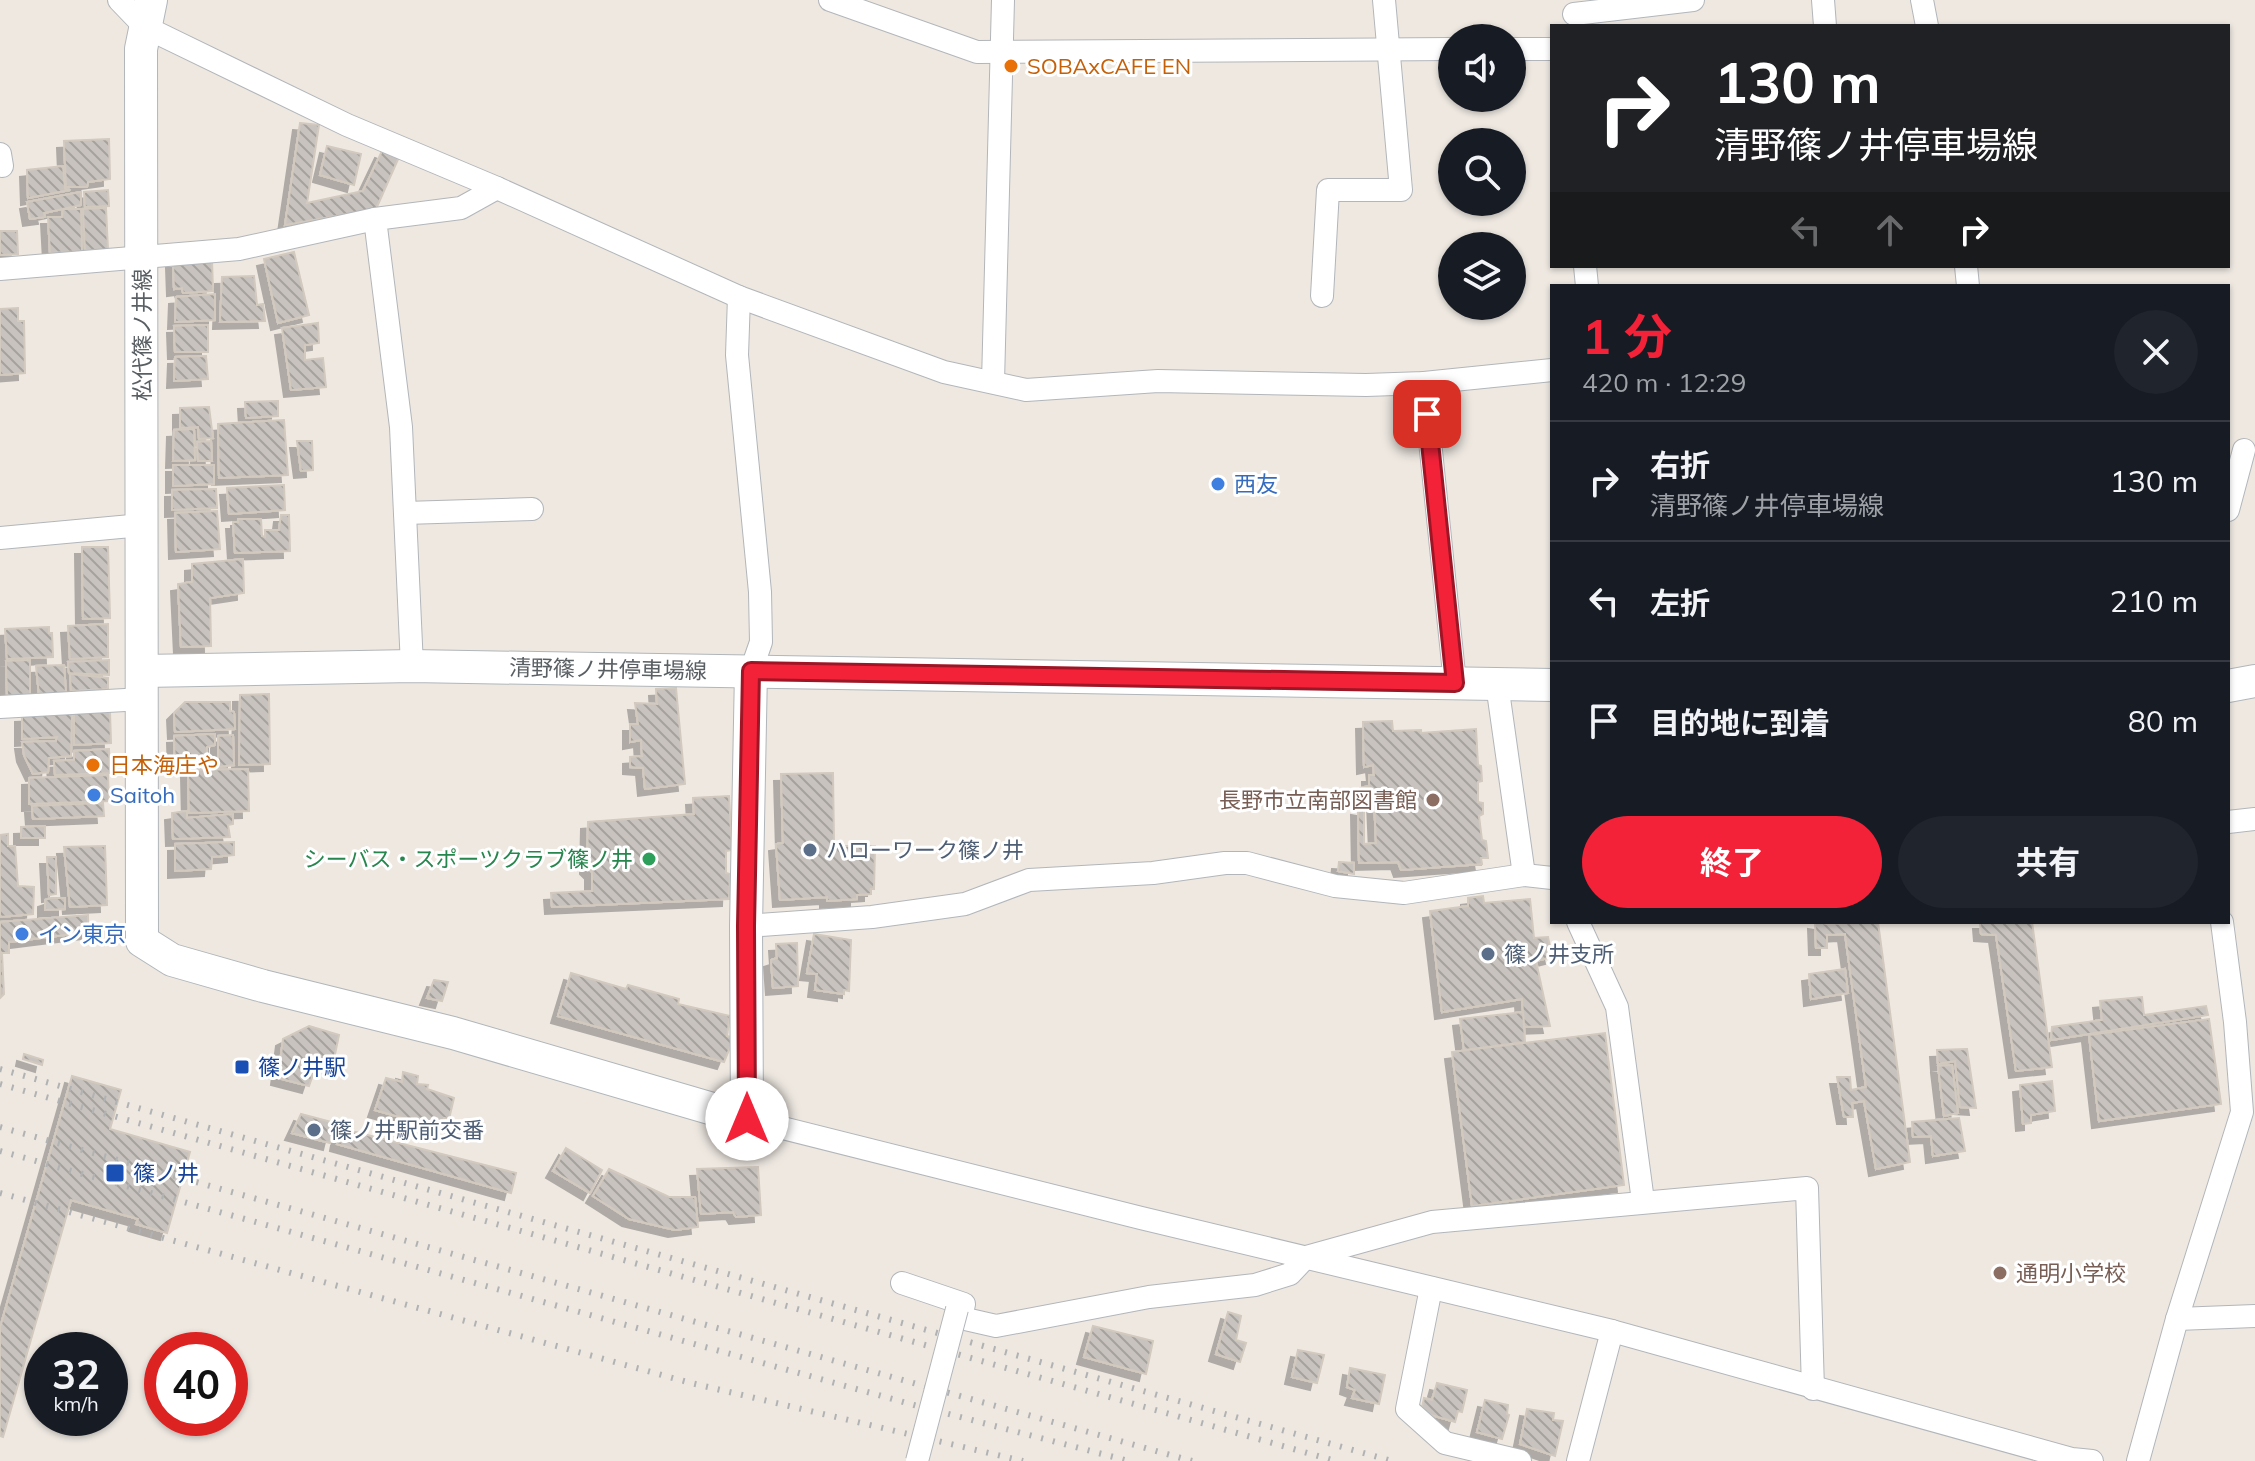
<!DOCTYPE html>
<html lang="ja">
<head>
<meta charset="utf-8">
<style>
  body { margin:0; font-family:Mulish,"Noto Sans JP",sans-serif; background:#20242c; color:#f1f3f6; height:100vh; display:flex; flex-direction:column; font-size:30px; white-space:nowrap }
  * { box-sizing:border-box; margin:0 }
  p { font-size:26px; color:#9ea1a6 }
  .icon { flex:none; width:44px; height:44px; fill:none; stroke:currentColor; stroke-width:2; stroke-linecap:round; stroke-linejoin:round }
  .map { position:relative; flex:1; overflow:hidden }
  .side { position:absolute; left:1550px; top:284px; width:680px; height:640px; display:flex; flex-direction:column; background:#171b24; border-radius:0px; box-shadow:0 2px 6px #0004 }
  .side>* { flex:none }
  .banner { position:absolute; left:1550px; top:24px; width:680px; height:244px; border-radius:0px; box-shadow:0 2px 6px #0004; background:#202124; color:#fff; overflow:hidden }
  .buttons { position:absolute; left:1438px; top:24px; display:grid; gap:16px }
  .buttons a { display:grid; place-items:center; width:88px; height:88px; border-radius:50%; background:#171b24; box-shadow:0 2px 6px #0004; font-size:40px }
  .speed { position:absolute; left:24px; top:1332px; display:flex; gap:16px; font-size:40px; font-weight:700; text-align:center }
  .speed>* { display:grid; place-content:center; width:104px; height:104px; border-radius:50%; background:#171b24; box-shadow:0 2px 6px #0004; line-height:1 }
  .speed small { font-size:20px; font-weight:400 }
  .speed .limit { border:12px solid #d22; background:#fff; color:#111 }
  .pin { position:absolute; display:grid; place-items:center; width:68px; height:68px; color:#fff; margin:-34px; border-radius:16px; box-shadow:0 4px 12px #0006 }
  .me { position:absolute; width:88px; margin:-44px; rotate:0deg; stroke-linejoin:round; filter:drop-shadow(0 0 6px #0008) }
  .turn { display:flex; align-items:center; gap:28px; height:168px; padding:0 32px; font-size:36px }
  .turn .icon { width:104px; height:104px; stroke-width:2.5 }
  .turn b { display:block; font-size:56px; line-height:68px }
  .lanes { display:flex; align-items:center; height:76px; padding:0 32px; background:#0003; justify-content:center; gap:40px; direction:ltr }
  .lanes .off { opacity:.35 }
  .round { display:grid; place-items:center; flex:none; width:84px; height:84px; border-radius:42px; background:#20242c }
  .summary { display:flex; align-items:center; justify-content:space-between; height:136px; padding:0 32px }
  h1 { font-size:48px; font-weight:700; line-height:60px; color:#f32239 }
  .cta { display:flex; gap:16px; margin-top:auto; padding:16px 32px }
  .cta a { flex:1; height:92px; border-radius:48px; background:#f32239; color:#fff; font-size:32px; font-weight:700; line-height:92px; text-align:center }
  .cta a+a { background:#20242c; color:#f1f3f6 }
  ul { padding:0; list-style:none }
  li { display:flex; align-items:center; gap:24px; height:120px; padding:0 32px; border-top:2px solid #363941 }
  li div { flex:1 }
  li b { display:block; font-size:30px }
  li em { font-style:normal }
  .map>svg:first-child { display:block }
</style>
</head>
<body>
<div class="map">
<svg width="2255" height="1461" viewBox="0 0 2255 1461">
  <defs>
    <pattern id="building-back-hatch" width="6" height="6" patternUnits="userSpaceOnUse" patternTransform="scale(2)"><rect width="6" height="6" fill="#c8c3be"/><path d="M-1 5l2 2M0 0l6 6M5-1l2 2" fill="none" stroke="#a5a29e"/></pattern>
    <filter id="shadow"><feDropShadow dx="-7" dy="7" stdDeviation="0" flood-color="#0004"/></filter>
  </defs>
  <rect width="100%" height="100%" fill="#eee8e1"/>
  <g fill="url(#building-back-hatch)" stroke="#d2c9bf" stroke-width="2" filter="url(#shadow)">
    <polygon points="300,123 319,125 307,203 363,191 382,151 399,157 376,209 285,225"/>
    <polygon points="109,139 110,179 88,182 87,187 66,187 64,141"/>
    <polygon points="327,146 361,154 354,185 320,175"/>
    <polygon points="63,166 65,189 70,190 28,198 27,170"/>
    <polygon points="108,190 109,206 85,207 84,192"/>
    <polygon points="81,192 81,205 44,213 45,217 30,219 27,202"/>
    <polygon points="106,208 108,250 85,250 83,209"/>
    <polygon points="63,209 81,209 82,251 50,253 48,217 62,217"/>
    <polygon points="0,231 17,231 18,254 0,255"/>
    <polygon points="294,252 309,315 278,323 264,259"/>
    <polygon points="212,260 213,291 183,293 182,288 174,289 173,261"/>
    <polygon points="254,276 257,305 263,304 265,321 220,322 222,277"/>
    <polygon points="215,294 215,320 175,322 176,297"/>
    <polygon points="18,308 18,321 24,321 25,373 0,375 0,309"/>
    <polygon points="318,323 319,343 305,345 305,360 323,358 326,387 291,390 282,328"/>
    <polygon points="208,325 208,352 175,352 174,326"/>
    <polygon points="206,356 208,379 174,381 175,357"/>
    <polygon points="278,401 278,416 246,418 245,402"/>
    <polygon points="209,407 213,438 199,439 198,427 180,428 180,408"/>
    <polygon points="284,420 288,475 219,478 218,424"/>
    <polygon points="194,429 195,460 173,461 174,430"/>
    <polygon points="211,441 212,461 198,461 197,442"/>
    <polygon points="297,441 312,441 313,470 301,471"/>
    <polygon points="173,465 214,465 214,484 173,486"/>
    <polygon points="284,485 285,510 229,514 227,488"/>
    <polygon points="216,489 217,508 172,510 172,490"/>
    <polygon points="217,511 220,549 176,552 175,513"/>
    <polygon points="281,515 289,515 290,551 235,553 233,522 238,522 238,519 261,519 262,536 265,537 265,530 279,530"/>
    <polygon points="82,547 108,547 110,618 83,619"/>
    <polygon points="243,559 244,593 210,598 211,646 181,647 178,584 192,582 192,564"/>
    <polygon points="108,624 108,657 70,659 68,626"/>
    <polygon points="49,627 49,633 52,633 53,657 7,659 5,629"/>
    <polygon points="30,660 30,694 7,696 6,661"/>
    <polygon points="109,660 109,675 69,673 68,662"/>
    <polygon points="64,665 66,693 39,695 36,666"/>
    <polygon points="70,674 108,678 108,689 71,691"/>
    <polygon points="676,688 685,784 645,789 643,768 630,767 630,757 642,756 641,740 630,742 630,724 638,724 635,703 657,704 656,689"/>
    <polygon points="269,694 270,764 239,765 240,695"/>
    <polygon points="185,702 230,702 230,711 234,712 235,729 175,732 174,713"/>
    <polygon points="110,712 111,743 74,745 74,713"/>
    <polygon points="72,713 71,756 49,758 48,772 33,774 24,755 22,742 56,741 57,737 22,739 22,715"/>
    <polygon points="1392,721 1393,731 1421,730 1421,733 1476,729 1478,765 1481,766 1482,781 1478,782 1478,802 1483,803 1483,814 1479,816 1482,840 1486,841 1488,858 1481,858 1482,864 1401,870 1398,862 1359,863 1358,808 1364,809 1364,844 1376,843 1374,799 1360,800 1360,788 1369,786 1369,775 1374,775 1373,765 1364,767 1363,722"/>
    <polygon points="215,734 215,745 207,747 207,763 175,765 174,736"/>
    <polygon points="233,735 234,765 218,767 218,736"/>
    <polygon points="109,749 110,773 55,775 54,761 74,760 74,751"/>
    <polygon points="248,769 249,811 189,813 188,770"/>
    <polygon points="833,773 834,846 875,846 874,889 871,889 871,894 857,895 857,899 827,901 827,897 780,900 776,844 783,843 781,774"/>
    <polygon points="108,775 109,801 29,804 29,778"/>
    <polygon points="729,796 732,850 726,851 726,873 730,874 729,899 552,907 551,893 592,891 592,872 587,867 588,822 694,814 693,798"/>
    <polygon points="103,803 104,816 33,819 32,806"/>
    <polygon points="187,811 187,818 233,814 233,824 228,825 230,837 173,839 172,813"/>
    <polygon points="45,826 45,838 21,838 21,827"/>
    <polygon points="8,834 8,846 15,846 18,886 34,887 33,914 0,917 0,835"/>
    <polygon points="234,842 234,855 212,857 211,869 175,871 175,844"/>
    <polygon points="105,846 107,905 70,907 64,847"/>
    <polygon points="47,857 56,857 56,894 49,895"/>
    <polygon points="1339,862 1354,863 1354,874 1338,871"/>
    <polygon points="1483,896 1484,903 1530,899 1534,938 1548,937 1552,957 1536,961 1550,1026 1524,1027 1522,999 1442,1012 1430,911 1468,906 1468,898"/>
    <polygon points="51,898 65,898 65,909 45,910 45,900"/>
    <polygon points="88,915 88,932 9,942 9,953 2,953 4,994 0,998 0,922"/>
    <polygon points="1815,922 1828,924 1878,922 1910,1162 1876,1169 1864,1101 1852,1103 1853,1117 1844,1117 1837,1077 1850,1077 1851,1090 1866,1087 1845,934 1827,935 1827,948 1816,948"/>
    <polygon points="1980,922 2032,922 2052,1067 2016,1071 1996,935 1981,934"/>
    <polygon points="814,934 851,940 849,991 844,990 844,994 815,990 817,974 807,973"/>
    <polygon points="797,943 798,986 773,988 771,960 777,958 776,944"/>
    <polygon points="1845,969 1848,993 1811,999 1809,974"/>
    <polygon points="571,973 626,989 628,985 679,999 678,1004 730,1016 727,1036 734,1038 724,1062 558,1016"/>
    <polygon points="434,980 448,982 442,1001 427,998"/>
    <polygon points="2142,997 2144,1015 2206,1006 2208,1015 2051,1040 2052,1027 2102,1020 2100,1001"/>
    <polygon points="1523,1012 1525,1042 1464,1050 1460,1019"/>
    <polygon points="2209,1019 2221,1104 2099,1121 2089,1035"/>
    <polygon points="309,1026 339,1035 333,1064 317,1063 309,1086 278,1078 283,1039"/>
    <polygon points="1605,1033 1624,1185 1472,1206 1452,1052"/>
    <polygon points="1967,1049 1976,1108 1960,1107 1955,1061 1938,1064 1937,1050"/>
    <polygon points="24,1054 43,1060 42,1065 23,1059"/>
    <polygon points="1952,1065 1958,1113 1944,1116 1938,1066"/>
    <polygon points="403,1072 418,1076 417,1084 428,1085 427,1089 454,1098 449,1119 444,1118 442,1129 375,1110 386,1078 402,1082"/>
    <polygon points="72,1076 121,1090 110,1129 190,1152 167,1233 136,1224 138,1219 71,1200 3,1437 0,1436 0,1328"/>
    <polygon points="2052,1081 2055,1111 2031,1115 2031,1123 2023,1124 2020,1085"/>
    <polygon points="301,1114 335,1123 330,1143 292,1133"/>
    <polygon points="1959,1118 1965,1151 1933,1156 1931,1136 1913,1137 1912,1122"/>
    <polygon points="340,1128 516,1173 511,1193 337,1144"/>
    <polygon points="566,1148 602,1170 590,1193 553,1171"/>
    <polygon points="758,1167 761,1215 736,1217 733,1212 701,1214 697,1169"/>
    <polygon points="609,1169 669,1197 695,1197 698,1227 675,1230 629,1219 593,1196"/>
    <polygon points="1228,1312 1241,1316 1236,1340 1246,1343 1240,1362 1216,1354"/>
    <polygon points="1093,1326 1153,1341 1146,1374 1084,1357"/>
    <polygon points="1298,1350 1324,1355 1317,1383 1292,1377"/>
    <polygon points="1350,1368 1385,1375 1379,1404 1352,1398 1355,1390 1347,1387"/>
    <polygon points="1437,1383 1467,1390 1462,1412 1458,1411 1455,1422 1421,1412 1424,1398 1432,1400"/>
    <polygon points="1485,1400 1508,1405 1507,1414 1509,1415 1502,1439 1477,1432"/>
    <polygon points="1527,1409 1554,1413 1553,1420 1563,1421 1555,1456 1520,1444"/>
  </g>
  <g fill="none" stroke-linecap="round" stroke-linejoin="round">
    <g stroke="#b2b6ba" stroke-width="24">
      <g id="street">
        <polyline points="119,0 145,27 347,125 497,188 739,297 944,372 1026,390 1158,381 1366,385 1424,383 1552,370"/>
        <polyline points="830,0 977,52 1452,49"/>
        <polyline points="1823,0 1825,26"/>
        <polyline points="1922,0 1927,26"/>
        <polyline points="1574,14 1693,0"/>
        <polyline points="1512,49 1552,49"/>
        <polyline points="0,154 2,166"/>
        <polyline points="1585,266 1587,286"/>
        <polyline points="1966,266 1968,286"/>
        <polyline points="0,269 239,249 375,219"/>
        <polyline points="1322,296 1328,190 1401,190 1384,0"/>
        <polyline points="739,297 737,355 760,592 761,642 751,671"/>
        <polyline points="993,382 1003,0"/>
        <polyline points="1424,383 1455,683"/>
        <polyline points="2228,510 2244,450"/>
        <polyline points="405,513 532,509"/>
        <polyline points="0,538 142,525"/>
        <polyline points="412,666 401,427 375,219 461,208 497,188"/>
        <polyline points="1497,684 1524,875"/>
        <polyline points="0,707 143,699"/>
        <polyline points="2228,822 2255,819"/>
        <polyline points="1578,922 1617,1007 1643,1201"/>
        <polyline points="746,926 872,917 965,904 1029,880 1153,873 1225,863 1247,863 1335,886 1404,893 1524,875 1552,878"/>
        <polyline points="747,1119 1141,1218 1612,1331 2072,1459 2092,1461"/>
        <polyline points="902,1283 964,1304 961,1318 996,1326 1149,1297 1255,1285 1290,1274 1306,1257 1432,1222 1807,1188 1813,1389"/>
        <polyline points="1431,1288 1407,1409 1445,1443 1520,1461"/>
        <polyline points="2177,1319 2255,1316"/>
        <polyline points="1578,1461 1612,1331"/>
        <polyline points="2138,1461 2177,1319 2242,1112 2235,1022 2222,922"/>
      </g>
    </g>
    <g stroke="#b0b6ba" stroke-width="34">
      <g id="secondary">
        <polyline points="151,0 141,49 142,941 172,960 263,986 453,1033 747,1119 746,926 751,671"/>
        <polyline points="143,671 412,666 1552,685"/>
        <polyline points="2228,686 2255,681"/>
      </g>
    </g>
    <use href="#street" stroke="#fff" stroke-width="22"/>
    <use href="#secondary" stroke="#fff" stroke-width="32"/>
    <g stroke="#b1b2b3" stroke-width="6" stroke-dasharray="2 10" stroke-linecap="butt">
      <polyline points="0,1069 1392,1461"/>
      <polyline points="0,1084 1336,1461"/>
      <polyline points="0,1127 1192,1461"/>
      <polyline points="0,1151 914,1405 1129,1461"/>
      <polyline points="0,1193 691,1383 1023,1461"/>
    </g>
    <g stroke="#b2b6ba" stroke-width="24" stroke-linecap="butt">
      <polyline id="street-bridge" points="917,1461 957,1309"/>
    </g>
    <use href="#street-bridge" stroke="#fff" stroke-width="22"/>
  </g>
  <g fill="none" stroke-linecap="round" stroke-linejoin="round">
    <g stroke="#9e1625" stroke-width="20">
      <polyline id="route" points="747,1119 746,926 751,671 1455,683 1427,414"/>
    </g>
    <use href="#route" stroke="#f32239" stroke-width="14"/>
  </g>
  <g fill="#e8710a" stroke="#fff" stroke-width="3">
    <circle cx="1011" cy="66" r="8"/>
    <circle cx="93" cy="765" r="8"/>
  </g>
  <g fill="#3f7fe0" stroke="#fff" stroke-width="3">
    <circle cx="1218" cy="484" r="8"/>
    <circle cx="94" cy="795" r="8"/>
    <circle cx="22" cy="934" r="8"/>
  </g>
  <g fill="#8d6e63" stroke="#fff" stroke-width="3">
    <circle cx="1433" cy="800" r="8"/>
    <circle cx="2000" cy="1273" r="8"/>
  </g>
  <g fill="#5c6f8a" stroke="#fff" stroke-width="3">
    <circle cx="810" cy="850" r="8"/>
    <circle cx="1488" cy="954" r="8"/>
    <circle cx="314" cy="1130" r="8"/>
  </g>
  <circle fill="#2e9e5b" stroke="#fff" stroke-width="3" cx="649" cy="859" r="8"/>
  <g fill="#1a4fb4" stroke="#fff" stroke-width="3">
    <rect x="234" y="1059" width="16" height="16" rx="4"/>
    <rect x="105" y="1163" width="20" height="20" rx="4"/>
  </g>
  <g text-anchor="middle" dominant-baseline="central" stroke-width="6" stroke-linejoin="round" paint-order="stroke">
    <g font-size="22" fill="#c56008" stroke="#fff" text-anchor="start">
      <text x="1027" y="66">SOBAxCAFE EN</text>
      <text x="109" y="765">日本海庄や</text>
    </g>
    <g font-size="22" fill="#595f63" stroke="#fff">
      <text transform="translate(142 335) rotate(-90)">松代篠ノ井線</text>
      <text transform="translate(608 669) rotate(1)">清野篠ノ井停車場線</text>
    </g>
    <g font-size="22" fill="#366cbe" stroke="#fff" text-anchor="start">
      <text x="1234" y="484">西友</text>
      <text x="110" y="795">Saitoh</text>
      <text x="38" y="934">イン東京</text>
    </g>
    <g font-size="22" fill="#785e54" stroke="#fff" text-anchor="end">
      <text x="1417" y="800">長野市立南部図書館</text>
      <text x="2016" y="1273" text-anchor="start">通明小学校</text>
    </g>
    <g font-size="22" fill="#4e5e75" stroke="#fff" text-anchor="start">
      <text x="826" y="850">ハローワーク篠ノ井</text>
      <text x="1504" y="954">篠ノ井支所</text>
      <text x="330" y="1130">篠ノ井駅前交番</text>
    </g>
    <g font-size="22" fill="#27864d" stroke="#fff" text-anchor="end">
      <text x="633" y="859">シーバス・スポーツクラブ篠ノ井</text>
    </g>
    <g font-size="22" fill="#164399" stroke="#fff" text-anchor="start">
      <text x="258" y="1067">篠ノ井駅</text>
      <text x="133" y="1173">篠ノ井</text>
    </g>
  </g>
</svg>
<div class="buttons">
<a><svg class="icon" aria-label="sound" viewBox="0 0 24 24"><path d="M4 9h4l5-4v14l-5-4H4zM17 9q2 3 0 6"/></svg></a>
<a><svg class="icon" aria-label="search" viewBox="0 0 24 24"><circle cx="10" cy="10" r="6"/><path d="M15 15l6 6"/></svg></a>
<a><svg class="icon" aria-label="layers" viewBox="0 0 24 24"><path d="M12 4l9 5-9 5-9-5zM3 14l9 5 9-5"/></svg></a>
</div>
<div class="speed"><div>32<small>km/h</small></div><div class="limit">40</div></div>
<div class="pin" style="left:1427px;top:414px;background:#d93025"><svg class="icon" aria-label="arrive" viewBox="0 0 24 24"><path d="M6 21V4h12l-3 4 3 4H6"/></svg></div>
<svg class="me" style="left:747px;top:1119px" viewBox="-20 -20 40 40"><circle r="19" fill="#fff"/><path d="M0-13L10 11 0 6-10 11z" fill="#f32239"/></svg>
<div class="banner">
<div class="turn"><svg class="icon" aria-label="right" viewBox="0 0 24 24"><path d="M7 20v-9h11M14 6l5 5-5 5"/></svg><div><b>130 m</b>清野篠ノ井停車場線</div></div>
<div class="lanes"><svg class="icon off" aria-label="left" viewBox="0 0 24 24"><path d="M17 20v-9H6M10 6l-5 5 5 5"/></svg><svg class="icon off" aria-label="ahead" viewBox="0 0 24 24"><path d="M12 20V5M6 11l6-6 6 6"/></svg><svg class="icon" aria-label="right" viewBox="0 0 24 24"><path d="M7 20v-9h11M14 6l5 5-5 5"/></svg></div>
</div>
<section class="side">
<div class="summary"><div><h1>1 分</h1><p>420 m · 12:29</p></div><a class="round"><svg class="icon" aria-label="close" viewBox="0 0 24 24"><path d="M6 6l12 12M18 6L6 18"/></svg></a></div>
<ul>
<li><svg class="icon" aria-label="right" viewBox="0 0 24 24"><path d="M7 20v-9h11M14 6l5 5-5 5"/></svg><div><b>右折</b><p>清野篠ノ井停車場線</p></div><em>130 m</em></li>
<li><svg class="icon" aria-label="left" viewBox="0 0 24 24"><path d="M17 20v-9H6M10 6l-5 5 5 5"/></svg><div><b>左折</b></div><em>210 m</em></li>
<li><svg class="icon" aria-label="arrive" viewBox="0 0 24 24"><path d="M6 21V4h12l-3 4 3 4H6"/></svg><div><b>目的地に到着</b></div><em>80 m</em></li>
</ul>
<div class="cta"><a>終了</a><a>共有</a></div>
</section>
</div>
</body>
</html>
